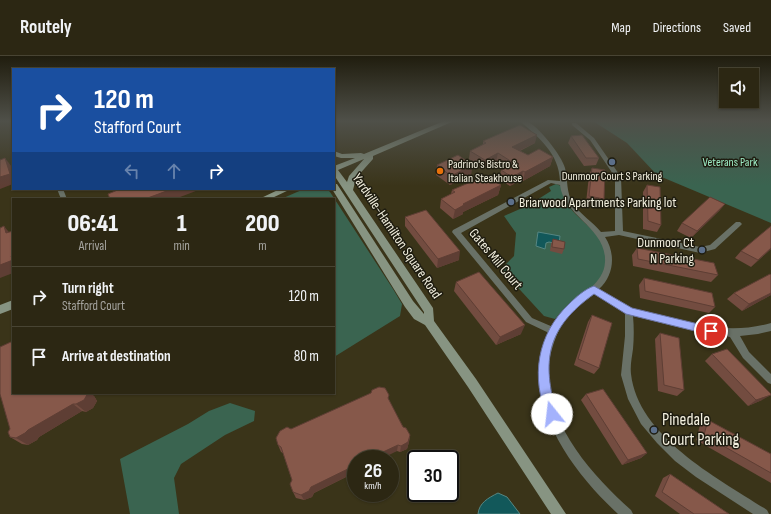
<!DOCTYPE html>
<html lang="en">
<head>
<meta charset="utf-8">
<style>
  body { margin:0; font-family:"Sofia Sans Condensed",sans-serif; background:#383321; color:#f1f3f6; height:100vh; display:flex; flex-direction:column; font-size:15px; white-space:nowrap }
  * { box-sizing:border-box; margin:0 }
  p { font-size:13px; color:#a6a5a0 }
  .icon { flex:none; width:22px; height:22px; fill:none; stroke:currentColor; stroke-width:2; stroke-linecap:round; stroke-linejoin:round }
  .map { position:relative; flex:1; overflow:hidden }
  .panel { position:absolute; left:12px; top:142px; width:323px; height:196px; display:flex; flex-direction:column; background:#2c2713; border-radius:0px; box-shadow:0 1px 3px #0004,0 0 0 1px #484433 }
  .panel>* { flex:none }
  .banner { position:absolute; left:12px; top:12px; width:323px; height:122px; border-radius:0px; box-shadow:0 1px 3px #0004,0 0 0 1px #484433; background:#1a4fa0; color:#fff; overflow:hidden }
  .buttons { position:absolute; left:719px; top:12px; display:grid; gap:8px }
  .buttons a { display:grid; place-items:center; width:40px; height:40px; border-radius:0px; background:#2c2713; box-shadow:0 1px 3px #0004,0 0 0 1px #484433; font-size:20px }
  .speed { position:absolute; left:347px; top:394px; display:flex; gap:8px; font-size:20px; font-weight:700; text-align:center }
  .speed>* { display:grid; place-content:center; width:52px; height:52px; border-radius:50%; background:#2c2713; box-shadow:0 1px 3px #0004,0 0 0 1px #484433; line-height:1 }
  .speed small { font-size:10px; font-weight:400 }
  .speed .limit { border:2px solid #111; border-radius:6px; background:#fff; color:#111 }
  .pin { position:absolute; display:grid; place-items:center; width:34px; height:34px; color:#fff; margin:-17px; border:2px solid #fff; border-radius:50%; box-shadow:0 1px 4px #0007 }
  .me { position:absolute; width:44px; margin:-22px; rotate:344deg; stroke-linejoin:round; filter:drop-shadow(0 0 3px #0008) }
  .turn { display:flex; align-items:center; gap:14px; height:84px; padding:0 16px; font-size:18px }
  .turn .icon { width:52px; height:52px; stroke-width:2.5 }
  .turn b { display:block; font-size:28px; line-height:34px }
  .lanes { display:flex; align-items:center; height:38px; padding:0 16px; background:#0003; justify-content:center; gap:20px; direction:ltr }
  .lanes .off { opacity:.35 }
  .eta { display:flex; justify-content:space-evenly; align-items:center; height:68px; text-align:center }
  .eta b { font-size:24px; font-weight:800; line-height:28px }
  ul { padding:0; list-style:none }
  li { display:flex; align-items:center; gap:12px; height:60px; padding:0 16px; border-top:1px solid #484433 }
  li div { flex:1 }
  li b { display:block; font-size:15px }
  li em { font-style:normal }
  header { display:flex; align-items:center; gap:24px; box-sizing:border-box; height:56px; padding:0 20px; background:#2c2713; border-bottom:1px solid #484433 }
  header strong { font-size:19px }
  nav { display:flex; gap:22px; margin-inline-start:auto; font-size:14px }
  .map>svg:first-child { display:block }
</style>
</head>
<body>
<header>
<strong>Routely</strong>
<nav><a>Map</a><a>Directions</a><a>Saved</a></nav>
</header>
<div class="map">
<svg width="771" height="458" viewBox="0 0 771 458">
  <rect width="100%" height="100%" fill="#3a3419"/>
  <g fill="#3a6450">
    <polygon points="593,65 771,65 771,167 657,119 627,87"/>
    <path d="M 556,128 L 561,130 C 563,139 565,146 571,153 C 584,169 607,180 606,204 C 605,211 605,216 601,222 C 587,238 568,246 555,263 L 544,260 L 501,213 L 514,200 L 516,177 L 504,160 L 529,149 L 551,135 L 549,131 Z"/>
    <polygon points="304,133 327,133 330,136 393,233 402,248 400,260 334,301 334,143 281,143"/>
    <polygon points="230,347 255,355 254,365 225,379 181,408 174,422 179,458 130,458 120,403 188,368 209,355"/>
  </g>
  <g fill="#12585a" stroke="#568682">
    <polygon points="538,176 560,180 559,188 549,186 546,187 545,193 536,190"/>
    <path d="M 498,437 L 507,441 L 520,458 L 478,458 C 479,447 488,442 498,437 Z"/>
  </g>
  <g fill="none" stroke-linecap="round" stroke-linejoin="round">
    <g fill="#697167" fill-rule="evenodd">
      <path d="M 520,65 C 522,65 524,65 526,65 C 538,69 562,100 565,112 C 568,124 566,136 573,148 C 581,159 593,166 601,176 L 615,175 L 615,121 L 590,84 L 572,69 L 572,67 L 576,67 L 594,82 L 621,121 L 623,175 L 700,191 L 710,189 L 736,166 L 740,166 L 742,168 L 740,170 L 715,193 L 700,197 L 619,179 L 605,181 C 616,198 614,219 599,233 C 610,240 620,247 632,252 C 642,256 653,258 664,261 C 701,270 733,278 771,267 L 771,275 L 758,278 L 740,280 L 749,296 L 771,318 L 771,328 L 768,327 L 743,302 L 730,281 L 690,274 L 633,260 C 634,271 634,282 633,293 C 632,301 630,309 631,318 C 638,381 719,423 767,454 L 769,458 L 753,458 L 696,421 L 675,405 L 657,387 L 641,368 L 628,343 L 621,319 L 625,280 L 625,256 L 594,238 C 585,246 574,252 566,262 C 558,274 553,287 550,301 C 540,362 590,417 631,454 L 633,458 L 618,458 C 577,420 530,360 541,300 C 543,292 545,285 549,277 L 526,266 L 452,176 L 453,174 L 548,124 L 560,125 C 559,97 539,82 520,65 ZM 551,127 L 560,129 C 564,161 607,172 605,206 C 604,228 581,237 567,251 C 560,257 557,263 553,271 L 532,262 L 461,177 Z"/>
      <polygon points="57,133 63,133 67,143 61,143"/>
    </g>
    <g fill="#879482" fill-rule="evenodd">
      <path d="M 444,65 L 454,65 L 373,100 L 373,103 L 356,122 L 353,134 L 433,252 L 434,265 L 476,323 L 566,458 L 551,458 L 468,331 L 425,269 L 414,263 L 405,251 L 332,133 L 334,133 L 334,128 L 337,128 L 413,245 L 424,258 L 424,256 L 334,119 L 334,110 L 355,102 L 341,102 L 334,100 L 334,95 L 342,98 L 361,97 L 364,98 ZM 364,103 L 349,120 L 347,126 L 338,114 Z"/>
      <polygon points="280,133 291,133 270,143 259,143"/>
      <polygon points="13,244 13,253 0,258 0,249"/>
    </g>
  </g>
  <g fill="#734c40">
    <polygon points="571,80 599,102 596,109 584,110 568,87"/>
    <polygon points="483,85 535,87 520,95 528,99 553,101 550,110 523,125 521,124 510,130 499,123 501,114 506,112 496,106 483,112 469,103 470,95 483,89"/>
    <polygon points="437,109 472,109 471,119 450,129 436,119"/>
    <polygon points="592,112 604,143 600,150 586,147 589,119"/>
    <polygon points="501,129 498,139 463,156 463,158 453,163 440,152 441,143 451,138 452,134"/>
    <polygon points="647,129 661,169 657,176 643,173 643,136"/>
    <polygon points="725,148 719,155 691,182 677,175 682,167"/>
    <polygon points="405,161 459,204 437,212 405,170"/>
    <polygon points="553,183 564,193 562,198 550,195 551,188"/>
    <polygon points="637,192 718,219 711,226 633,210 632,199"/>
    <polygon points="771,193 751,211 735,202 741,195"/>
    <polygon points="771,219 771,239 742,255 727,243 734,237"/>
    <polygon points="644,222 715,251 709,257 640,242 639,229"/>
    <polygon points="456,226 521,278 496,289 454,235"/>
    <polygon points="592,259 599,312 594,318 574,309 588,266"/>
    <polygon points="660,277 684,334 677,340 658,335 655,283"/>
    <polygon points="712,298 762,344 748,350 705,305"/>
    <polygon points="586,338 647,397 641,402 622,409 581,344"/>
    <polygon points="94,340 97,345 93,352 86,356 82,355 39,381 37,384 28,389 22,388 10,381 10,373"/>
    <polygon points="389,345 403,371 410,379 409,386 407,393 400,396 397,395 356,403 356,416 314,437 312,441 304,444 296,442 293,436 292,424 283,397 281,396 278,389 291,373"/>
    <polygon points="708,364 771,398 771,427 696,384 700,369"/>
    <polygon points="670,418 729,458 680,458 655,440 663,422"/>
  </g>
  <g fill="#5e3e34">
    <polygon points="537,79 535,87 510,99 512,91"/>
    <polygon points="498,97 496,106 483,112 485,104"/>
    <polygon points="553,101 550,110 523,125 525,116"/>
    <polygon points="5,102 12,111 13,113 13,128 0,133 0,121"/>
    <polygon points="472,109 471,119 450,129 451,120"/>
    <polygon points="523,115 521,124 510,130 512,121"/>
    <polygon points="501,129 498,139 463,156 463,158 453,163 455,154 463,148"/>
    <polygon points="172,133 201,133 175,143 145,143"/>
    <polygon points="725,148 719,155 691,182 697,175"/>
    <polygon points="4,170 12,180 6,177"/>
    <polygon points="771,192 771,193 751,211 758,204"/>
    <polygon points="460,195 459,204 437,212 438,203"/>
    <polygon points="13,199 13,217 0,222 0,209"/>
    <polygon points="771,237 771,239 742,255 749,248"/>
    <polygon points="525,269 521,278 496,289 500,281"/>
    <polygon points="88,337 91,337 94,340 97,345 93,352 86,356 76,348"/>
    <polygon points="771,339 762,344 748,350 756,344"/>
    <polygon points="73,348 82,355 39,381 37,384 28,389 16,382 28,374"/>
    <polygon points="410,379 409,386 407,393 400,396 401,390"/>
    <polygon points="398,389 397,395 381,403 368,403"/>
    <polygon points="647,397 641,402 622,409 628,404"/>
    <polygon points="356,409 356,416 314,437 312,441 304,444 301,439 311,431"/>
  </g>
  <g fill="#86584a" stroke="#5e3e34">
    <polygon points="520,69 537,79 512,91 528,99 539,93 553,101 525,116 523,115 512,121 501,114 513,108 510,106 512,106 498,97 485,104 470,95 486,87 483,85"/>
    <polygon points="582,79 599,102 586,102 571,80"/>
    <polygon points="458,99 472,109 451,120 437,109"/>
    <polygon points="5,102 10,118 0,121 0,104"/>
    <polygon points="592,112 605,114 604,143 589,140"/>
    <polygon points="487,119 501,129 463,148 464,149 455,154 441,143 455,136 452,134"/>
    <polygon points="647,129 660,131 661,169 648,165"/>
    <polygon points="120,133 172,133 145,143 110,143 108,138"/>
    <polygon points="710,141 725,148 697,175 682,167"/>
    <polygon points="426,154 460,195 438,203 405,161"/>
    <polygon points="4,170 6,177 13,175 13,199 11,200 13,204 0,209 0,172"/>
    <polygon points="771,170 771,192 758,204 741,195"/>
    <polygon points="553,183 565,186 564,193 552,191"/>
    <polygon points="637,192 714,207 718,219 638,203"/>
    <polygon points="479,216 525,269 500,281 456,226"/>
    <polygon points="770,218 771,219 771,237 749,248 734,237"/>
    <polygon points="644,222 712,237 715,251 645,235"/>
    <polygon points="592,259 612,267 599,312 578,303"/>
    <polygon points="660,277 679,282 684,334 664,329"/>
    <polygon points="13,285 13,337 88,337 84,344 76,348 73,348 28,374 25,377 16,382 10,381 8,376 10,373 0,338 0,291"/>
    <polygon points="727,293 771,338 771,339 756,344 712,298"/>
    <polygon points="379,331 385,332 389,339 388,342 403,371 406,372 410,379 408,386 401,390 398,389 368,403 356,403 356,409 311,431 309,435 301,439 293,436 290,428 292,424 281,391 278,389 276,382 280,375 287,371 291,373 371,337 372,334"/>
    <polygon points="603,333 647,397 628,404 586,338"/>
    <polygon points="708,364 771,398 771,417 704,379"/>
    <polygon points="670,418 729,458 694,458 662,436"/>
  </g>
  <linearGradient id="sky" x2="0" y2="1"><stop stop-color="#201d0e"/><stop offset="0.5" stop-color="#4f5049"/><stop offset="1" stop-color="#4f5049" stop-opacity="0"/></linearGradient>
  <rect width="771" height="130" fill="url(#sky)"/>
  <path fill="#a4b2fc" stroke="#6b74a4" d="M 594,230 L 632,252 L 711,271 L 715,272 L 716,275 L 715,278 L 711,279 L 626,258 L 594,238 C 547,272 541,304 557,358 L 556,362 L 552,364 L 548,362 C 530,322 537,278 569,248 C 576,241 585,233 594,230 Z"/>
  <g fill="#5c6f8a" stroke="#1e1c10" stroke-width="1.5">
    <circle cx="612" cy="106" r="4"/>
    <circle cx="511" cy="146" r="4"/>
    <circle cx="702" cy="194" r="4"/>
    <circle cx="654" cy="374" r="4"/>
  </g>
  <circle fill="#e8710a" stroke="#1e1c10" stroke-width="1.5" cx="440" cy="115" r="4"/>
  <g text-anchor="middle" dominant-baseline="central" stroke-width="3" stroke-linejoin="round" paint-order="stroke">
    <g font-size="12" fill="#9feec7" stroke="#1e1c10">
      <text x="730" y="106">Veterans Park</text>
    </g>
    <g font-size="12" fill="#f3f0df" stroke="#1e1c10" text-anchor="start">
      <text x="448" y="108">Padrino's Bistro &amp;<tspan x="448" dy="14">Italian Steakhouse</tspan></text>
      <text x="612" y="120" text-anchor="middle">Dunmoor Court S Parking</text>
    </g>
    <g font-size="14" fill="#f3f0df" stroke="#1e1c10" text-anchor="start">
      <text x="519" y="146">Briarwood Apartments Parking lot</text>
      <text x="694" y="186" text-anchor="end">Dunmoor Ct<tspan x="694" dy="16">N Parking</tspan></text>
    </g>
    <g font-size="14" fill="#f3f0df" stroke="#1e1c10">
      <text transform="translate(397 180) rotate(56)">Yardville-Hamilton Square Road</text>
      <text transform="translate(496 203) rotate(50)">Gates Mill Court</text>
    </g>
    <g font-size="17" fill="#f3f0df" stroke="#1e1c10" text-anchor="start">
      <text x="662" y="364">Pinedale<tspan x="662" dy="20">Court Parking</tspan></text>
    </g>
  </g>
</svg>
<div class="buttons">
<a><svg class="icon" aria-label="sound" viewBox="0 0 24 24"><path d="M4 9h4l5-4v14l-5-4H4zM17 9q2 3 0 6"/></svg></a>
</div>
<div class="speed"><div>26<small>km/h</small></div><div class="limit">30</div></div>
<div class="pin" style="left:711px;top:275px;background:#d93025"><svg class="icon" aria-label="arrive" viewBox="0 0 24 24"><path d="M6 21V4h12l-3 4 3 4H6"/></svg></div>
<svg class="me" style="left:552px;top:358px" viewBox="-20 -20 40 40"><circle r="19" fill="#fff"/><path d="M0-13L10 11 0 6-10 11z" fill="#a4b2fc"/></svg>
<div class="banner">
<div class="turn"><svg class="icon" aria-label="right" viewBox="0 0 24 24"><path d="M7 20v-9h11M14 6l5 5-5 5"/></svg><div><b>120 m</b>Stafford Court</div></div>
<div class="lanes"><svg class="icon off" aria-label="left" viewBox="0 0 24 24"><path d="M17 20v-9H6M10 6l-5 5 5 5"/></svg><svg class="icon off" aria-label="ahead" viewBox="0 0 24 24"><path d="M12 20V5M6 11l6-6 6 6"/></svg><svg class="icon" aria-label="right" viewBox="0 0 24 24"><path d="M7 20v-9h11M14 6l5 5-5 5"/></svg></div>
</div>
<section class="panel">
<div class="eta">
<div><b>06:41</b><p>Arrival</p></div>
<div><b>1</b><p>min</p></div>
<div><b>200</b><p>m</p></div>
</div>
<ul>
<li><svg class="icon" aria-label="right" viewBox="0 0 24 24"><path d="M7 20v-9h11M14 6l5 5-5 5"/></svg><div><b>Turn right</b><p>Stafford Court</p></div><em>120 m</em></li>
<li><svg class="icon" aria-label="arrive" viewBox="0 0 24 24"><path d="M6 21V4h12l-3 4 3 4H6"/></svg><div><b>Arrive at destination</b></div><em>80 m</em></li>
</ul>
</section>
</div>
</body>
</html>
